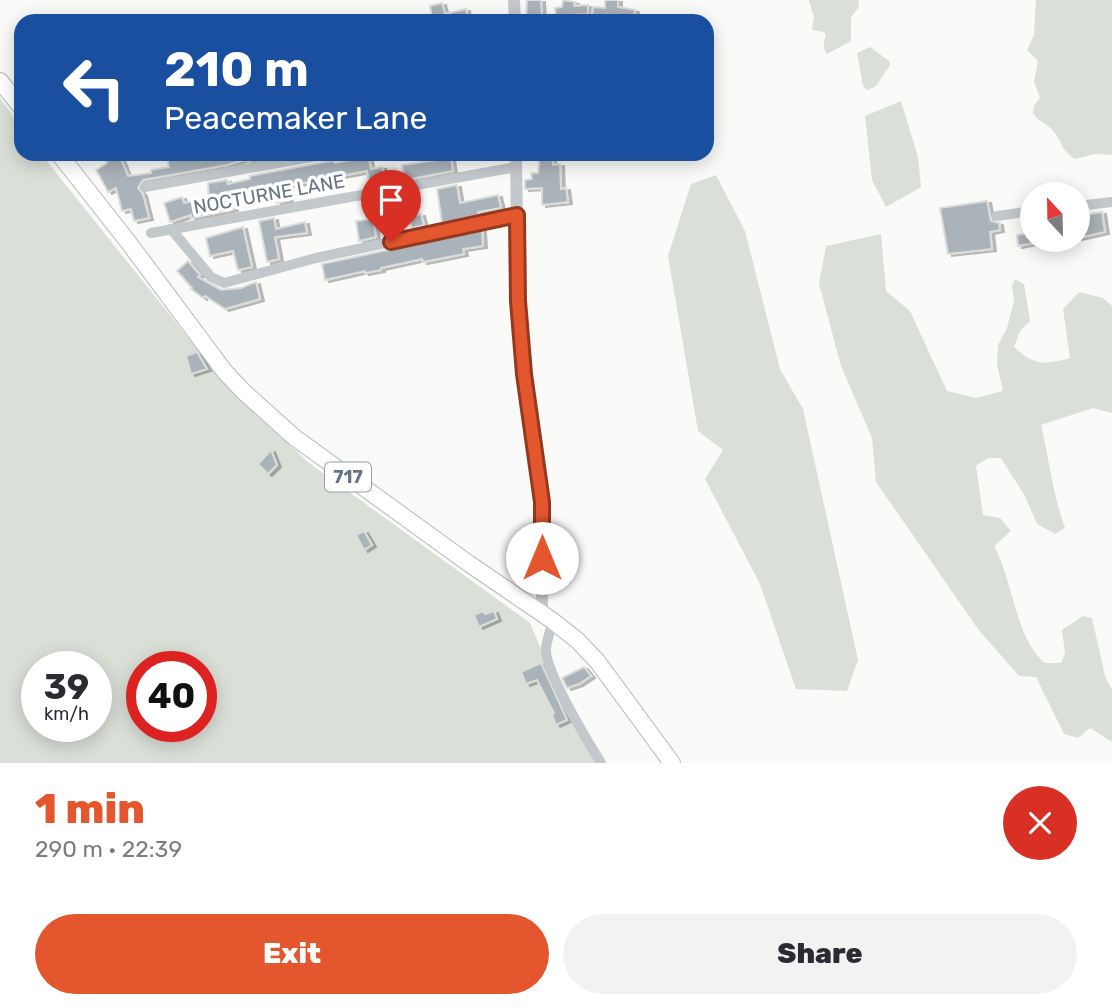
<!DOCTYPE html>
<html lang="en">
<head>
<meta charset="utf-8">
<style>
  body { margin:0; font-family:Rubik,sans-serif; background:#f2f2f3; color:#2b2b33; height:100vh; display:flex; flex-direction:column; font-size:26px; white-space:nowrap }
  * { box-sizing:border-box; margin:0 }
  p { font-size:23px; color:#7c7c81 }
  .icon { flex:none; width:38px; height:38px; fill:none; stroke:currentColor; stroke-width:2; stroke-linecap:round; stroke-linejoin:round }
  .map { position:relative; height:763px; overflow:hidden }
  .panel { display:flex; flex-direction:column; background:#fff; flex:1 }
  .panel>* { flex:none }
  .hud { position:absolute; left:14px; top:14px; width:700px; height:147px; border-radius:21px; box-shadow:0 4px 18px #0003; background:#1a4fa0; color:#fff; overflow:hidden }
  .needle { width:46px; rotate:338deg }
  .buttons { position:absolute; left:1020px; top:182px; display:grid; gap:14px }
  .buttons a { display:grid; place-items:center; width:70px; height:70px; border-radius:50%; background:#fff; box-shadow:0 4px 18px #0003; font-size:35px }
  .speed { position:absolute; left:21px; top:651px; display:flex; gap:14px; font-size:35px; font-weight:700; text-align:center }
  .speed>* { display:grid; place-content:center; width:91px; height:91px; border-radius:50%; background:#fff; box-shadow:0 4px 18px #0003; line-height:1 }
  .speed small { font-size:18px; font-weight:400 }
  .speed .limit { border:10px solid #d22; background:#fff; color:#111 }
  .pin { position:absolute; display:grid; place-items:center; width:60px; height:60px; color:#fff; margin:-72px -30px; border-radius:50% 50% 50% 0; rotate:-45deg; box-shadow:0 0 7px #0007 }
  .pin .icon { rotate:45deg }
  .me { position:absolute; width:77px; margin:-38px; rotate:0deg; stroke-linejoin:round; filter:drop-shadow(0 0 5px #0008) }
  .turn { display:flex; align-items:center; gap:24px; height:147px; padding:0 35px; font-size:32px }
  .turn .icon { width:91px; height:91px; stroke-width:2.5 }
  .turn b { display:block; font-size:49px; line-height:60px }
  .round { display:grid; place-items:center; flex:none; width:74px; height:74px; border-radius:37px; background:#f2f2f3 }
  .head { display:flex; align-items:center; justify-content:space-between; height:119px; padding:0 35px }
  h1 { font-size:42px; font-weight:800; line-height:52px; color:#e4572e }
  .primary-button { display:flex; gap:14px; margin-top:auto; padding:14px 35px }
  .primary-button a { flex:1; height:80px; border-radius:42px; background:#e4572e; color:#fff; font-size:28px; font-weight:800; line-height:80px; text-align:center }
  .primary-button a+a { background:#f2f2f3; color:#2b2b33 }
  .map>svg:first-child { display:block }
</style>
</head>
<body>
<div class="map">
<svg width="1112" height="763" viewBox="0 0 1112 763">
  <defs>
    <filter id="shadow"><feDropShadow dx="4" dy="2" stdDeviation="0" flood-color="#0004"/></filter>
  </defs>
  <rect width="100%" height="100%" fill="#fafaf8"/>
  <g fill="#dadfd7" fill-rule="evenodd">
    <path d="M 809,0 L 858,0 L 859,7 L 851,17 L 851,41 L 827,54 C 823,48 823,42 826,36 L 824,32 L 812,30 L 814,17 Z"/>
    <path d="M 1036,0 L 1112,0 L 1112,155 L 1094,154 L 1075,159 C 1060,149 1063,143 1054,132 C 1049,124 1038,122 1033,113 L 1034,106 L 1040,98 L 1034,82 L 1038,61 L 1027,50 L 1034,35 Z"/>
    <polygon points="870,47 889,61 890,65 876,86 868,90 863,86 857,53"/>
    <path d="M 0,98 L 21,127 L 21,154 L 41,154 L 230,390 L 309,463 L 530,623 L 575,729 L 595,763 L 0,763 ZM 37,667 L 96,667 L 96,726 L 37,726 ZM 142,667 L 201,667 L 201,726 L 142,726 Z"/>
    <polygon points="901,101 918,157 921,187 886,207 872,180 865,116"/>
    <polygon points="716,175 745,231 780,369 803,409 858,660 847,691 796,689 760,584 705,479 723,450 698,431 668,256 691,184"/>
    <path d="M 881,234 L 886,291 L 910,311 L 947,391 L 976,398 L 1003,391 L 997,364 L 998,345 L 1007,328 L 1014,301 L 1012,286 L 1015,279 L 1024,284 L 1030,321 L 1020,331 L 1014,347 C 1035,366 1043,365 1070,358 L 1063,309 L 1079,292 L 1103,298 L 1112,306 L 1112,413 L 1093,408 L 1041,425 C 1049,459 1053,495 1065,528 L 1055,534 L 1037,524 L 1025,496 L 1001,458 L 988,458 L 976,466 L 983,515 L 1000,518 L 1011,531 L 994,546 C 1013,580 1015,638 1045,663 L 1061,663 L 1065,653 L 1062,630 L 1083,616 L 1092,618 L 1105,676 L 1112,690 L 1112,742 L 1090,728 L 1078,738 L 1064,734 L 1036,677 L 1019,676 L 978,629 L 876,482 L 872,438 L 841,366 L 819,284 L 826,246 Z"/>
  </g>
  <g fill="#aab3b9" stroke="#dcdcda" stroke-width="2" filter="url(#shadow)">
    <polygon points="527,0 541,0 542,21 526,21"/>
    <polygon points="563,0 575,2 574,6 588,5 588,14 556,16 555,8 562,7"/>
    <polygon points="605,0 618,0 618,7 635,10 633,21 603,21 603,18 592,17 593,7 605,8"/>
    <polygon points="442,3 445,14 466,9 468,21 431,21 430,17 432,17 430,6"/>
    <polygon points="104,154 119,154 128,176 151,173 151,170 169,167 166,154 271,154 272,157 247,161 246,159 227,165 143,180 138,188 143,194 149,218 134,221 131,209 122,211 116,188 108,192 96,170 107,163"/>
    <polygon points="363,154 368,154 371,169 382,167 385,183 370,186 367,171 287,186 289,200 277,203 274,187 231,195 234,209 191,218 191,215 170,222 164,203 182,197 184,203 209,198 208,183 227,180 228,184 250,179 250,176 325,162 334,161 335,163 357,159 356,155"/>
    <polygon points="540,154 552,154 553,165 560,164 561,189 566,188 568,202 542,205 542,188 525,189 525,180 532,179 531,173 538,173"/>
    <polygon points="451,158 453,171 405,180 402,165"/>
    <polygon points="457,185 460,203 498,195 501,208 478,212 479,215 442,223 437,189"/>
    <polygon points="987,201 991,221 999,223 1000,230 990,232 992,249 948,254 940,208"/>
    <polygon points="1102,212 1105,232 1078,238 1078,216"/>
    <polygon points="421,214 424,225 412,228 409,217"/>
    <polygon points="274,218 276,229 305,222 307,233 275,237 279,259 267,262 259,221"/>
    <polygon points="373,219 376,237 359,241 356,221"/>
    <polygon points="243,227 252,267 238,270 233,251 210,256 206,238"/>
    <polygon points="482,230 483,246 463,249 464,254 423,262 422,259 381,268 381,270 365,273 365,271 325,280 322,264"/>
    <polygon points="1032,233 1034,243 1018,246 1017,235"/>
    <polygon points="188,261 200,275 198,277 221,290 241,288 256,282 260,299 225,309 205,296 203,298 191,289 192,288 177,271"/>
    <polygon points="197,352 207,369 191,374 186,356"/>
    <polygon points="271,450 277,465 268,474 258,464"/>
    <polygon points="364,531 372,545 364,550 356,535"/>
    <polygon points="563,564 566,580 555,583 552,567"/>
    <polygon points="483,611 485,614 494,611 497,619 479,627 474,615"/>
    <polygon points="541,663 567,720 556,725 552,714 554,713 537,680 526,684 521,672"/>
    <polygon points="584,667 591,676 579,684 567,688 562,678"/>
  </g>
  <g fill="none" stroke-linecap="round" stroke-linejoin="round">
    <g stroke="#b4b9bd" stroke-width="18">
      <g id="trunk">
        <polyline points="0,81 21,107"/>
        <polyline points="59,154 129,243 225,372 244,392 294,437 468,563 553,621 578,641 597,661 672,763"/>
      </g>
    </g>
    <g stroke="#c3c8cc" stroke-width="10">
      <polyline points="145,187 328,154"/>
      <polyline points="1078,206 1112,202"/>
      <polyline points="997,216 1032,211"/>
      <polyline points="171,229 211,277 224,283 316,258 517,215"/>
      <polyline points="151,233 516,167"/>
      <path d="M 553,621 C 551,629 547,639 546,648 C 544,670 588,742 601,763"/>
    </g>
    <g stroke="#c3c8cc" stroke-width="12">
      <polyline points="514,0 515,21"/>
      <polyline points="516,154 518,301 524,375 542,502 542,614"/>
    </g>
    <use href="#trunk" stroke="#fff" stroke-width="16"/>
  </g>
  <g fill="none" stroke-linecap="round" stroke-linejoin="round">
    <g stroke="#94391e" stroke-width="18">
      <polyline id="route" points="391,242 517,215 518,301 524,374 542,502 542,558"/>
    </g>
    <use href="#route" stroke="#e4572e" stroke-width="12"/>
  </g>
  <g text-anchor="middle" dominant-baseline="central" stroke-width="7" stroke-linejoin="round" paint-order="stroke">
    <rect fill="#fff" stroke="#939fa8" stroke-width="2" x="325" y="462.5" width="46" height="29" rx="5"/>
    <g font-size="18" font-weight="bold" fill="#657683">
      <text x="348" y="477">717</text>
    </g>
    <g font-size="19" fill="#657683" stroke="#fff">
      <text transform="translate(269 194) rotate(-10)">NOCTURNE LANE</text>
    </g>
  </g>
</svg>
<div class="buttons">
<a><svg class="needle" viewBox="-14 -14 28 28"><path d="M0-13l5 13h-10z" fill="#e53935"/><path d="M0 13l5-13h-10z" fill="#7c7c81"/></svg></a>
</div>
<div class="speed"><div>39<small>km/h</small></div><div class="limit">40</div></div>
<div class="pin" style="left:391px;top:242px;background:#d93025"><svg class="icon" aria-label="arrive" viewBox="0 0 24 24"><path d="M6 21V4h12l-3 4 3 4H6"/></svg></div>
<svg class="me" style="left:542px;top:558px" viewBox="-20 -20 40 40"><circle r="19" fill="#fff"/><path d="M0-13L10 11 0 6-10 11z" fill="#e4572e"/></svg>
<div class="hud">
<div class="turn"><svg class="icon" aria-label="left" viewBox="0 0 24 24"><path d="M17 20v-9H6M10 6l-5 5 5 5"/></svg><div><b>210 m</b>Peacemaker Lane</div></div>
</div>
</div>
<section class="panel">
<div class="head"><div><h1>1 min</h1><p>290 m · 22:39</p></div><a class="round" style="background:#d93025;color:#fff"><svg class="icon" aria-label="close" viewBox="0 0 24 24"><path d="M6 6l12 12M18 6L6 18"/></svg></a></div>
<div class="primary-button"><a>Exit</a><a>Share</a></div>
</section>
</body>
</html>
